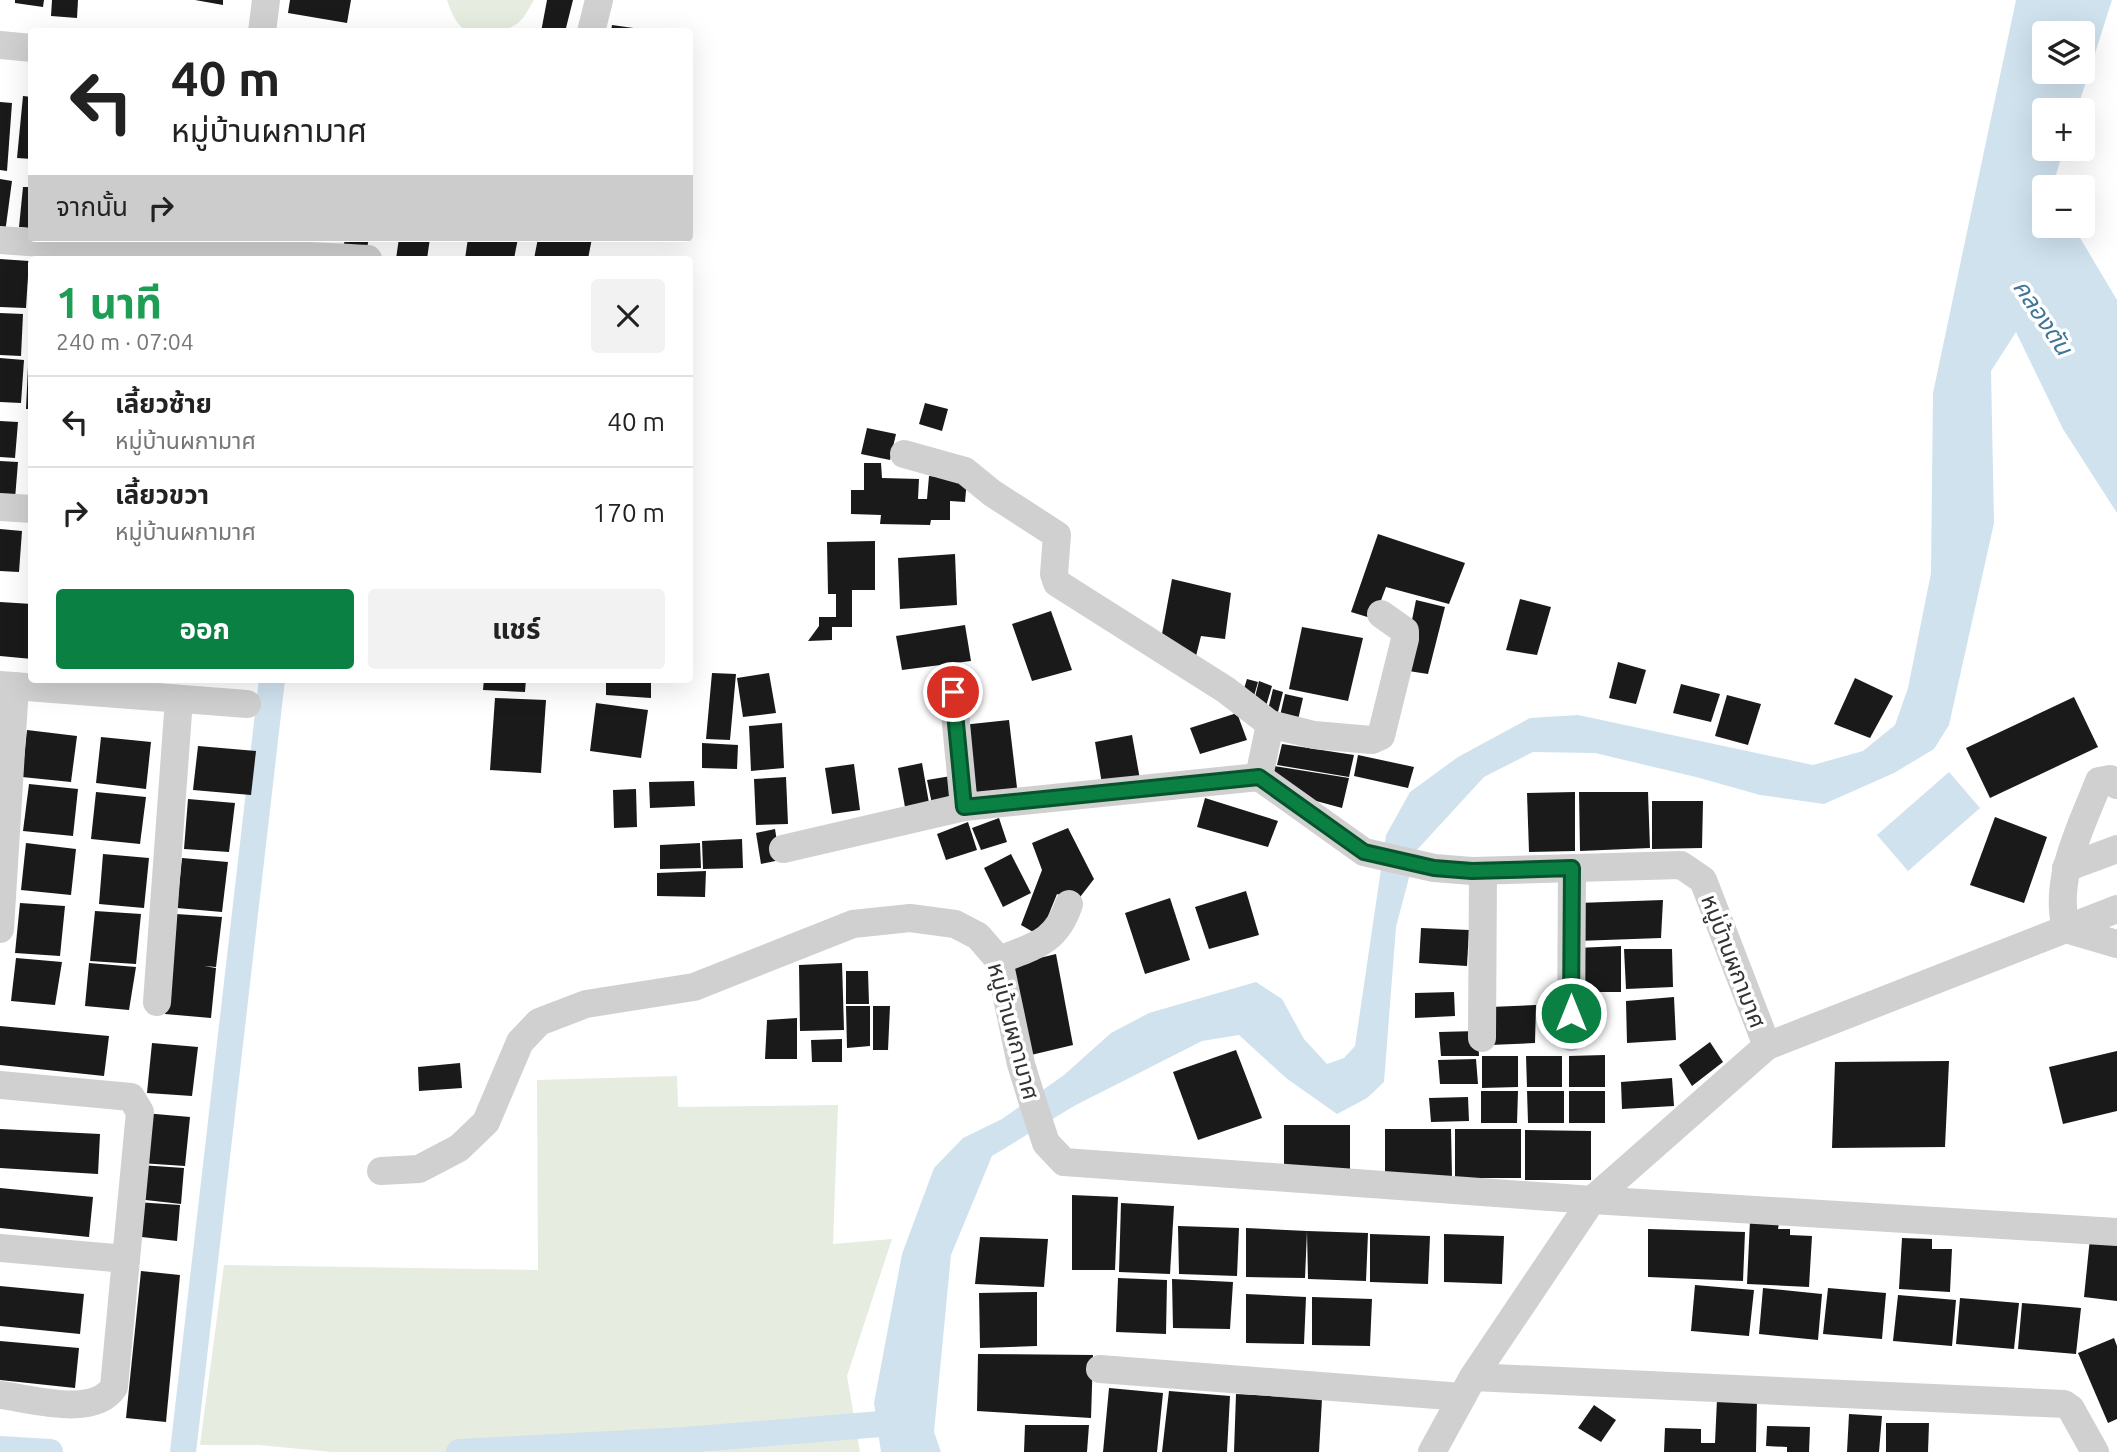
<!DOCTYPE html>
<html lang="th">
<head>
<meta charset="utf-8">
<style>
  body { margin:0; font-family:Ubuntu,"Noto Sans Thai",sans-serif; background:#f2f2f2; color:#222; height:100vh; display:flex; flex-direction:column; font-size:26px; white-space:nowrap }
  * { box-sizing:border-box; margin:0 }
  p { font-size:23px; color:#767676 }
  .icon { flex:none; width:38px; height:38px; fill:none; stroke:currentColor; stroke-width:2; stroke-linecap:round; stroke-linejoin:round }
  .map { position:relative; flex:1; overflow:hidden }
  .panel { position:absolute; left:28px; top:256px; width:665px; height:427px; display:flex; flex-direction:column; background:#fff; border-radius:7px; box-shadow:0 7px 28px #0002 }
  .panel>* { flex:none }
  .banner { position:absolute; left:28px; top:28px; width:665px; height:214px; border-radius:7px; box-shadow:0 7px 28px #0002; background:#fff; color:#222; overflow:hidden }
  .controls { position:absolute; left:2032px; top:21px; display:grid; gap:14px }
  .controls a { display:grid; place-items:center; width:63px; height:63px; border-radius:7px; background:#fff; box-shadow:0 7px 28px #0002; font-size:35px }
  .pin { position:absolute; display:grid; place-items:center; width:60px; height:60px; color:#fff; margin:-30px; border:4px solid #fff; border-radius:50%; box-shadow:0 2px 7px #0007 }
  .me { position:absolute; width:77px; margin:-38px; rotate:0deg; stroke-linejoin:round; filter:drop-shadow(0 0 5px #0008) }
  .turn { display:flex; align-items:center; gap:24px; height:147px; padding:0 28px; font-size:32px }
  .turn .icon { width:91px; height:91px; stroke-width:2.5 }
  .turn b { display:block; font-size:49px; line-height:60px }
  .then { display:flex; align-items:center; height:66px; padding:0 28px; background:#0003; gap:14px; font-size:26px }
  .round { display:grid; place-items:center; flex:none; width:74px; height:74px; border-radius:7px; background:#f2f2f2 }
  .overview { display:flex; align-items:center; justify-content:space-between; height:119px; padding:0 28px }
  h1 { font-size:42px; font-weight:700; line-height:52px; color:#1e9e55 }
  .button { display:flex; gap:14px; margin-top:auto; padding:14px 28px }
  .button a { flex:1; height:80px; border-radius:7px; background:#0b8043; color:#fff; font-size:28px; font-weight:700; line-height:80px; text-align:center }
  .button a+a { background:#f2f2f2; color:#222 }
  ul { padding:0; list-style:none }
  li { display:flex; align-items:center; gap:21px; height:91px; padding:0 28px; border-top:2px solid #e0e0e0 }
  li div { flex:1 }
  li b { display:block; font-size:26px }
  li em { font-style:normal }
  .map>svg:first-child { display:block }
</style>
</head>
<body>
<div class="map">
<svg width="2117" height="1452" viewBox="0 0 2117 1452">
  <rect width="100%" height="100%" fill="#fff"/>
  <g fill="#e6ecdf">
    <path d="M 447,0 L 534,0 C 529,8 525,17 518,23 C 506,32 478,38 464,29 C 455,23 450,9 447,0 Z"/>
    <polygon points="677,1076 678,1107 838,1105 833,1244 892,1239 847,1376 860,1452 332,1452 259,1445 200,1445 224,1265 538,1270 537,1080"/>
  </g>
  <g fill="#cfe2ee" fill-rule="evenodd">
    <path d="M 2016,0 L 2112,0 L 2077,110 L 2044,110 L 2044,149 L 2064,149 L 2052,187 L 2044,187 L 2044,226 L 2073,226 L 2117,300 L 2117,513 L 2063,429 L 2016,332 L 1991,371 L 1994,523 L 1949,725 L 1934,749 L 1894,773 L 1824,804 L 1760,795 L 1696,777 L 1595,753 L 1533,752 L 1484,777 L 1416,851 L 1396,927 L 1384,1082 L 1367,1098 L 1337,1114 L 1286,1078 L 1239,1035 L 1202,1041 L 1074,1106 L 992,1156 L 951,1255 L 934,1432 L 941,1452 L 881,1452 L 874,1403 L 902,1254 L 934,1168 L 963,1138 L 1002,1119 L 1064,1075 L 1111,1033 L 1149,1013 L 1256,982 L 1282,999 L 1304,1039 L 1327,1064 L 1344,1058 L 1355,1046 L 1386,835 L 1410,792 L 1458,757 L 1530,718 L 1578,715 L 1813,765 L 1863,751 L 1895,725 L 1908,688 L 1931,573 L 1933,393 ZM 2044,33 L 2082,33 L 2082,72 L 2044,72 Z"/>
    <polygon points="1949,772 1980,808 1908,871 1877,835"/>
  </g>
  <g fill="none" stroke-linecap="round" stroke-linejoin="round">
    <g stroke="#cfe2ee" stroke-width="26">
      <polyline points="0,1449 50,1452"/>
      <polyline points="183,1452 272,679"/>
      <polyline points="459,1452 685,1440 905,1422"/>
    </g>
  </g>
  <g fill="#1a1a1a">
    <polygon points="15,0 44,0 43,7 15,3"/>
    <polygon points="52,0 78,0 77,18 51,16"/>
    <polygon points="195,0 223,0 223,5"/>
    <polygon points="290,0 351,0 347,23 288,13"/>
    <polygon points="547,0 573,0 565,32 541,32"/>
    <polygon points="612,25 648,30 648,32 611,32"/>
    <polygon points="23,96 32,97 32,159 17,158"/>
    <polygon points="0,102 12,103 7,171 0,170"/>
    <polygon points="0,179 12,181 5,233 0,232"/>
    <polygon points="23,187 32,187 32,228 19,227"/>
    <polygon points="345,238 369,238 367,248 344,244"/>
    <polygon points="399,238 430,238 427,259 396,259"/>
    <polygon points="468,238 518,238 514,259 465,259"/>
    <polygon points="538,238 592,238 588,259 534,259"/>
    <polygon points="0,259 29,261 26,308 0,307"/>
    <polygon points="0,313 23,314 21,356 0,355"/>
    <polygon points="29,317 32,317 32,360 28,360"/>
    <polygon points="0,358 24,360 21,403 0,402"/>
    <polygon points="28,366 32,366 32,409 26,409"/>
    <polygon points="925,403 948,409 942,431 919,424"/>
    <polygon points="0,421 18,422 15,458 0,457"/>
    <polygon points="867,428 896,434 890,460 861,454"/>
    <polygon points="0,461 18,462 15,499 0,498"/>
    <polygon points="864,463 881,463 882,478 919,479 918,499 927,499 929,476 967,479 965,502 950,501 950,520 931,520 930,525 880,524 881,515 851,514 851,490 864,490"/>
    <polygon points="0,529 22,531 19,572 0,571"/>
    <polygon points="1378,534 1465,563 1449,604 1386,587 1374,619 1351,612"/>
    <polygon points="875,541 875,590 852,590 852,627 832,627 832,640 808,641 819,626 819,617 836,617 836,594 828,594 827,542"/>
    <polygon points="955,554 957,605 900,609 898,558"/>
    <polygon points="1172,579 1231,593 1225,639 1201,636 1194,664 1160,645"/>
    <polygon points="1520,599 1551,607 1537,655 1506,650"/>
    <polygon points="1416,600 1445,607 1428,674 1402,670"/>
    <polygon points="0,602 32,604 32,659 0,656"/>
    <polygon points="1051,611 1072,670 1032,681 1012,624"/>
    <polygon points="965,625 971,661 902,670 896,636"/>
    <polygon points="1302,627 1363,638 1348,701 1289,689"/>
    <polygon points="1618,662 1646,670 1636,704 1609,698"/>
    <polygon points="712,673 736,674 730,740 706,739"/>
    <polygon points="769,673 776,713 743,717 737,678"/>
    <polygon points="1855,678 1893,696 1870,738 1834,724"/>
    <polygon points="484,679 526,679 525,692 483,690"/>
    <polygon points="606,679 651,679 651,698 606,695"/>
    <polygon points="1247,679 1258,682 1252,703 1241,698"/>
    <polygon points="1259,681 1272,686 1264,713 1253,705"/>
    <polygon points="1681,684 1720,694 1711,722 1673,713"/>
    <polygon points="1273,689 1283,692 1276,720 1266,718"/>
    <polygon points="1285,694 1303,698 1297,724 1279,720"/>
    <polygon points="1727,695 1761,704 1748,745 1715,736"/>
    <polygon points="2074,697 2098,747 1990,798 1966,748"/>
    <polygon points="495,698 546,700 541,773 490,770"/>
    <polygon points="596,703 648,710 641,758 590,751"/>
    <polygon points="1237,713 1247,740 1200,754 1190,728"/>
    <polygon points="1009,720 1018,796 970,802 962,725"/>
    <polygon points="782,723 784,768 751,771 749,726"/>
    <polygon points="27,730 77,736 71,782 22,777"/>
    <polygon points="1132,735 1141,785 1103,790 1095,742"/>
    <polygon points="101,737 151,742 146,789 96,783"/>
    <polygon points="702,743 738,745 737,769 702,768"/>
    <polygon points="1282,744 1354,755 1349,777 1277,765"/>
    <polygon points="198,746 256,751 251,795 193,790"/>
    <polygon points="1358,755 1414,767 1408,788 1354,776"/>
    <polygon points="922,763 929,803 905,807 898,768"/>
    <polygon points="854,764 860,810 832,814 825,768"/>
    <polygon points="1274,766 1349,778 1342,808 1294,795 1272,780"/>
    <polygon points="951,776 954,801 932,804 927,780"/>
    <polygon points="786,777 788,824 756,825 754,779"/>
    <polygon points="694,781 695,806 650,808 649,782"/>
    <polygon points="29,784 78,789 73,836 23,831"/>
    <polygon points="636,789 637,827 614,828 613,790"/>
    <polygon points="96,792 146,797 140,844 91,839"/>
    <polygon points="1575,792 1575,851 1529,852 1527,793"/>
    <polygon points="1579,792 1648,792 1650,848 1580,851"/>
    <polygon points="1205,798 1278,821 1268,847 1197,827"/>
    <polygon points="188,799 235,803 229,852 184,849"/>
    <polygon points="1652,801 1703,801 1702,848 1652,849"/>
    <polygon points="1995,817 2047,837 2024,903 1970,885"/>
    <polygon points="999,818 1007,842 981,850 972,828"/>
    <polygon points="968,822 977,850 946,860 937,834"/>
    <polygon points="1068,828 1094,879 1077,901 1057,894 1040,936 1021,925 1042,870 1032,843"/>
    <polygon points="775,829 780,860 761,864 756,833"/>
    <polygon points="742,839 743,868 703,869 702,841"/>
    <polygon points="26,843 76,849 71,895 21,890"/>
    <polygon points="700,843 701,868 660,869 660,845"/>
    <polygon points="103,854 149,858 144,908 99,904"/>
    <polygon points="1011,854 1031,893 1003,907 984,868"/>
    <polygon points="182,858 228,862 222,912 177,908"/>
    <polygon points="706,871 705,897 657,896 657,873"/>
    <polygon points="1246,891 1259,935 1209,949 1195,907"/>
    <polygon points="1170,898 1190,960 1145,974 1125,913"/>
    <polygon points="1663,900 1661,938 1577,941 1578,903"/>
    <polygon points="20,903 65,906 60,956 15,953"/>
    <polygon points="95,911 141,914 136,964 90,961"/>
    <polygon points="176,914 222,917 216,967 204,966 216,968 211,1018 165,1014"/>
    <polygon points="1421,928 1469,930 1467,966 1419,963"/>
    <polygon points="1621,946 1621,992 1576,992 1576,948"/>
    <polygon points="1624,949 1672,949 1673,987 1626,989"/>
    <polygon points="1056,954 1073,1045 1031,1055 1011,965"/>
    <polygon points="16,958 62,962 55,1005 11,1001"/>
    <polygon points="89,963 136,967 129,1010 85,1006"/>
    <polygon points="842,963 844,1030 800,1031 799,965"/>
    <polygon points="846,971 868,971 869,1004 846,1004"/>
    <polygon points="1454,992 1455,1016 1415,1018 1415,993"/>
    <polygon points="1674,997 1676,1040 1627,1043 1626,1001"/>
    <polygon points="1536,1005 1535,1043 1490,1045 1490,1007"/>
    <polygon points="846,1006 870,1006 870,1046 847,1048"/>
    <polygon points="873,1006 890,1006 888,1050 873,1050"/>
    <polygon points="797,1018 797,1059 765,1059 767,1020"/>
    <polygon points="0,1026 109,1036 104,1076 0,1065"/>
    <polygon points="1478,1031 1479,1056 1441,1056 1439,1032"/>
    <polygon points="842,1039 842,1062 812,1062 811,1040"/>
    <polygon points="1710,1042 1723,1062 1692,1086 1679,1065"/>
    <polygon points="152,1043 198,1047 192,1096 147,1093"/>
    <polygon points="1236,1050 1262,1118 1198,1140 1173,1072"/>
    <polygon points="2117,1051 2117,1111 2063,1124 2049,1067"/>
    <polygon points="1605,1055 1605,1087 1569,1087 1569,1056"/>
    <polygon points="1482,1056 1518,1056 1518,1087 1482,1088"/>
    <polygon points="1526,1056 1562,1056 1562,1087 1527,1087"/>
    <polygon points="1476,1059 1478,1084 1440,1084 1438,1060"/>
    <polygon points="1949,1061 1945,1147 1832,1148 1835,1062"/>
    <polygon points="460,1063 462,1088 419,1091 418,1067"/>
    <polygon points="1672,1078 1674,1106 1622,1109 1621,1082"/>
    <polygon points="1481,1091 1518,1091 1517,1123 1481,1123"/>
    <polygon points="1527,1091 1564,1091 1564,1123 1528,1123"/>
    <rect x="1569" y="1091" width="36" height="32"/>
    <polygon points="1468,1097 1469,1121 1431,1122 1429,1098"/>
    <polygon points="144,1113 190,1117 185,1166 140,1163"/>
    <rect x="1284" y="1125" width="66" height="49"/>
    <polygon points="0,1129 100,1134 98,1174 0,1168"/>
    <polygon points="1385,1129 1451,1129 1452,1178 1385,1178"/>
    <rect x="1455" y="1129" width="66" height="49"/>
    <polygon points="1525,1130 1591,1131 1591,1180 1525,1180"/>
    <polygon points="140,1165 184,1168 181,1204 137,1199"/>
    <polygon points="0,1188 93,1197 89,1237 0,1228"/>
    <polygon points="1072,1195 1118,1197 1115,1270 1072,1270"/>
    <polygon points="136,1202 180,1205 177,1241 133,1236"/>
    <polygon points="1121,1203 1174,1206 1170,1274 1119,1272"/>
    <polygon points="1750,1221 1779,1223 1778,1229 1790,1229 1790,1235 1812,1236 1809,1287 1747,1284"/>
    <polygon points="1178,1226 1239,1228 1237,1276 1179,1274"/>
    <polygon points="1246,1228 1307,1231 1305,1278 1246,1277"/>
    <polygon points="1648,1229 1745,1232 1743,1281 1648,1277"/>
    <polygon points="1307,1231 1368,1233 1366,1281 1308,1279"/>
    <polygon points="1370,1234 1430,1236 1428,1284 1370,1282"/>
    <polygon points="1444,1234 1504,1236 1502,1284 1444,1282"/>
    <polygon points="980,1237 1048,1239 1044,1287 975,1284"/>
    <polygon points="1902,1238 1932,1239 1932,1249 1952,1249 1950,1292 1899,1289"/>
    <polygon points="2090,1238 2117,1241 2117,1301 2084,1297"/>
    <polygon points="141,1271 180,1275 166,1422 126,1418"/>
    <polygon points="1118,1278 1167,1280 1166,1334 1116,1332"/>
    <polygon points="1172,1279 1233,1282 1230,1329 1173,1328"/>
    <polygon points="1695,1285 1754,1290 1749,1336 1691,1331"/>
    <polygon points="0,1286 84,1294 80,1334 0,1326"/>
    <polygon points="1763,1288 1822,1294 1818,1340 1759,1334"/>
    <polygon points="1828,1288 1886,1293 1882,1339 1823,1334"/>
    <polygon points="1037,1292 1037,1346 980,1348 979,1293"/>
    <polygon points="1246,1294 1306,1297 1304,1344 1246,1343"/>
    <polygon points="1898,1295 1956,1300 1952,1346 1893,1341"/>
    <polygon points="1312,1297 1372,1299 1370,1346 1312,1345"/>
    <polygon points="1960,1298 2019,1303 2014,1349 1956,1344"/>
    <polygon points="2022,1303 2081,1308 2076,1354 2018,1349"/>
    <polygon points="2114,1338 2117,1346 2117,1419 2108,1423 2078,1353"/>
    <polygon points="0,1341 79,1348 75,1388 0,1380"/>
    <polygon points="978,1354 1093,1355 1091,1418 977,1411"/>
    <polygon points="1109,1388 1163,1393 1157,1452 1103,1452"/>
    <polygon points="1169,1391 1230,1396 1227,1452 1162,1452"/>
    <polygon points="1236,1394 1322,1399 1319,1452 1234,1452"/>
    <polygon points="1717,1399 1757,1400 1756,1452 1664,1452 1665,1428 1701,1429 1701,1443 1715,1443"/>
    <polygon points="1594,1405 1616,1420 1601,1442 1578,1428"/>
    <polygon points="1849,1414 1882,1416 1879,1452 1847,1452"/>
    <polygon points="1886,1423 1929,1423 1928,1452 1886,1452"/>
    <polygon points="1025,1425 1089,1425 1087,1452 1024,1452"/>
    <polygon points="1767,1426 1810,1427 1809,1452 1787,1452 1787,1447 1766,1446"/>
  </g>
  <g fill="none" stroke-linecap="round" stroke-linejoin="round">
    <g stroke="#d0d0d0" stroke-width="28">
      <polyline points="262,32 266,0"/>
      <polyline points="591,32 599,0"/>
      <polyline points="0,45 32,48"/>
      <path d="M 0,240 C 123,250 245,252 368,259"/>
      <polyline points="904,454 965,471 992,493 1057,535 1054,574 1057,583 1226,690 1270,724 1259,777"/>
      <polyline points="0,507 32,509"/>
      <polyline points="0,685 247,704"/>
      <polyline points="953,692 964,807 1259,777 1364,852 1434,868 1472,871 1681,865 1703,880 1767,1046"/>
      <polyline points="1270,724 1314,735 1372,740 1381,736 1405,639 1405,631 1381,614"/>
      <polyline points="783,849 964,807"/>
      <polyline points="2066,868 2117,849"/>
      <polyline points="0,929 15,686"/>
      <path d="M 2066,929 C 2053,878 2081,828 2099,781 L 2110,779 L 2117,785"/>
      <polyline points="2066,929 2117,944"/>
      <path d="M 999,960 C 1034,946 1056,943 1069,904"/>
      <polyline points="157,1002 179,699"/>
      <polyline points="1571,1037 1572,868"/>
      <polyline points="1482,1038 1483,871"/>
      <polyline points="0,1085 131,1097 140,1112 126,1259 0,1248"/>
      <polyline points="381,1171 419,1169 459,1148 486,1122 520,1042 539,1022 586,1004 694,987 853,924 910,918 955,924 978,936 999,960 1021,1064 1033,1103 1046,1143 1064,1162 1592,1200 2117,1232"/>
      <polyline points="1100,1369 1462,1397"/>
      <polyline points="1473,1377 2064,1404 2071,1409 2095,1452"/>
      <path d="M 0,1395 C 33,1399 94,1418 114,1387 L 126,1259"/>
      <polyline points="1432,1452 1473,1377 1592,1200 1767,1046 2117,909"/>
    </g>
  </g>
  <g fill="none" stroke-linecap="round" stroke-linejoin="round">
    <g stroke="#07532c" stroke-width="18">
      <polyline id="route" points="953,692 964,807 1259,777 1364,852 1434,868 1472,871 1572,868 1571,1013"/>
    </g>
    <use href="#route" stroke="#0b8043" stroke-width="12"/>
  </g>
  <g text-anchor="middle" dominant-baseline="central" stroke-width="7" stroke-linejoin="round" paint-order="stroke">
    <g font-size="23" fill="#333" stroke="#fff">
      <text transform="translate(1734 961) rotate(69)">หมู่บ้านผกามาศ</text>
      <text transform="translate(1014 1031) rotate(75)">หมู่บ้านผกามาศ</text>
    </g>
    <g font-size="24" font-style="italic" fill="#3f7597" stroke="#fff">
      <text transform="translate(2043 317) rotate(56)">คลองตัน</text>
    </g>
  </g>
</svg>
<div class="controls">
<a><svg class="icon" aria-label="layers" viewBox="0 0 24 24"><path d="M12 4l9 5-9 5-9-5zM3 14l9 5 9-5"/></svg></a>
<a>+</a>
<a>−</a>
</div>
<div class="pin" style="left:953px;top:692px;background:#d93025"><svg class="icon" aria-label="arrive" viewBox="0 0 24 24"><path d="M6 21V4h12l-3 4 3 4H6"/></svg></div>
<svg class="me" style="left:1571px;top:1013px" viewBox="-20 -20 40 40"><circle r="17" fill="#0b8043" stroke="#fff" stroke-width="3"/><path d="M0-11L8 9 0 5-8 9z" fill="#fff"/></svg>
<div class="banner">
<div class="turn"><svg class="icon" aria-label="left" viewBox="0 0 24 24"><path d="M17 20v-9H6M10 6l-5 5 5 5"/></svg><div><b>40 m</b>หมู่บ้านผกามาศ</div></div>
<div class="then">จากนั้น<svg class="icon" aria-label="right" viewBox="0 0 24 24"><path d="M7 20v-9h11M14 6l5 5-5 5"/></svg></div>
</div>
<section class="panel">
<div class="overview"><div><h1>1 นาที</h1><p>240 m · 07:04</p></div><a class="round"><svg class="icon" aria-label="close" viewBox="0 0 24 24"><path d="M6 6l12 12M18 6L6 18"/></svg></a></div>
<ul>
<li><svg class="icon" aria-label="left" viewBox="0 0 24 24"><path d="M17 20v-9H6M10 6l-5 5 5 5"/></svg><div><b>เลี้ยวซ้าย</b><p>หมู่บ้านผกามาศ</p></div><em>40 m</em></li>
<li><svg class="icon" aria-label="right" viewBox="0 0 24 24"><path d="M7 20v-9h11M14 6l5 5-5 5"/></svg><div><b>เลี้ยวขวา</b><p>หมู่บ้านผกามาศ</p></div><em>170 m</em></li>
</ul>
<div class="button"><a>ออก</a><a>แชร์</a></div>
</section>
</div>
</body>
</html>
